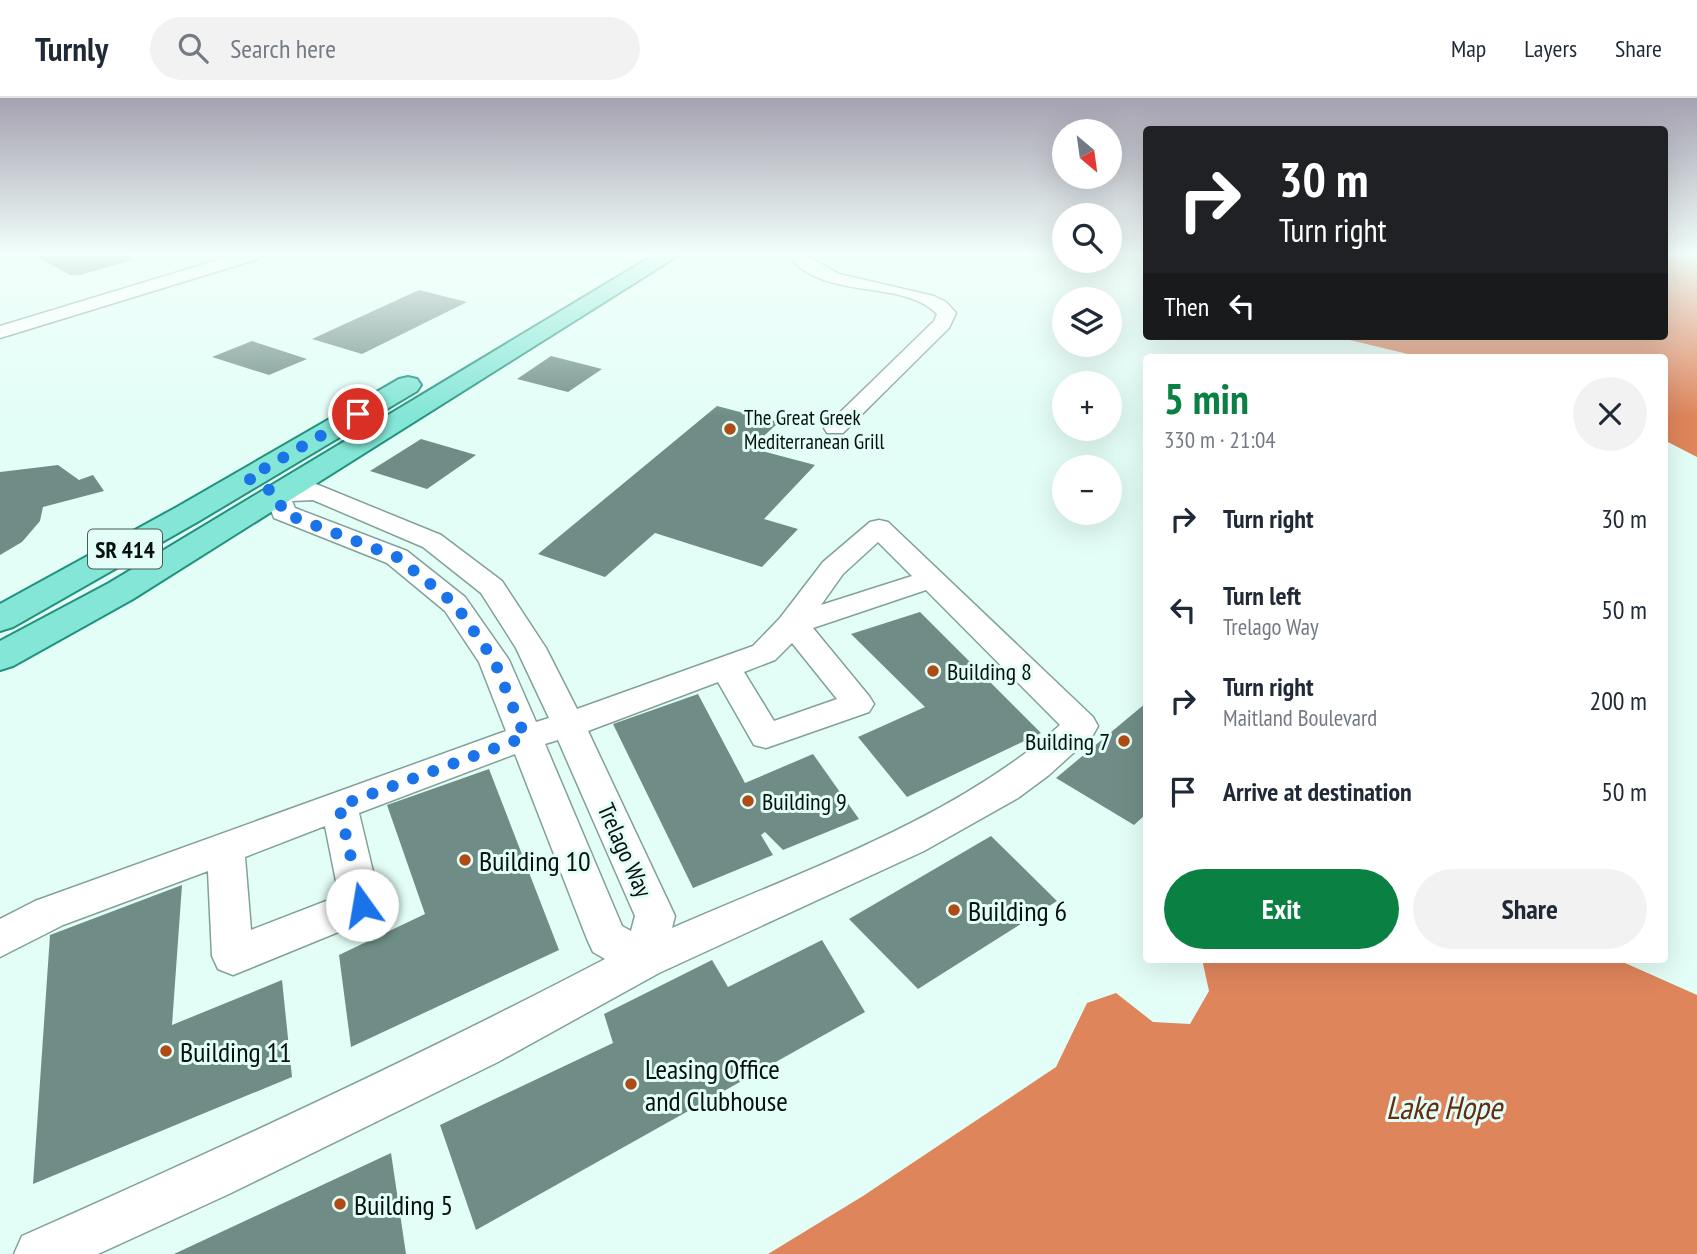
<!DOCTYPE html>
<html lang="en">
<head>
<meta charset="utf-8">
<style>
  body { margin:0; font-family:"PT Sans Narrow",sans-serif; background:#f2f2f3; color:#1f2937; height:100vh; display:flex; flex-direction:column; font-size:26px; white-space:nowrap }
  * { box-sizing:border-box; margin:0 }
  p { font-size:23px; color:#747a83 }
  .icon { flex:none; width:38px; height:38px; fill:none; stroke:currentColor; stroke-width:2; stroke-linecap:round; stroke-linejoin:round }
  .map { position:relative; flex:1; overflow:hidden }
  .details { position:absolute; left:1143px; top:256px; width:525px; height:609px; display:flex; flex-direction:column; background:#fff; border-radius:7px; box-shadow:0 7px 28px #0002 }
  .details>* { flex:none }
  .hud { position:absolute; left:1143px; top:28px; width:525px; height:214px; border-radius:7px; box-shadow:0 7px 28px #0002; background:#202124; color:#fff; overflow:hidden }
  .needle { width:46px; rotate:151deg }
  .fabs { position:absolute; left:1052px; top:21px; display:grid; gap:14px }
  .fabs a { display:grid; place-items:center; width:70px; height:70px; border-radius:50%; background:#fff; box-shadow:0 7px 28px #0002; font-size:35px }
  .pin { position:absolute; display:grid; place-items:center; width:60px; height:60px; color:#fff; margin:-30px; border:4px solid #fff; border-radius:50%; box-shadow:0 2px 7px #0007 }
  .me { position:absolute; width:77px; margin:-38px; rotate:347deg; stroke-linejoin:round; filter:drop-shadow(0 0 5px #0008) }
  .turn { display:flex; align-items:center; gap:24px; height:147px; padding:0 21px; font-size:32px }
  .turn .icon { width:91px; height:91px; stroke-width:2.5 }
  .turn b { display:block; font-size:49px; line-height:60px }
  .then { display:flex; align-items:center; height:66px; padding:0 21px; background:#0003; gap:14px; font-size:26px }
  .round { display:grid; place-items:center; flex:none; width:74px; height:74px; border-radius:37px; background:#f2f2f3 }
  .summary { display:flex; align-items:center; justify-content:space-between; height:119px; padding:0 21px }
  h1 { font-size:42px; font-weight:800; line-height:52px; color:#0b8043 }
  .action { display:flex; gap:14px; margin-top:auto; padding:14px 21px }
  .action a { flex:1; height:80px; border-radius:42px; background:#0b8043; color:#fff; font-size:28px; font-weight:800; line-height:80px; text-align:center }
  .action a+a { background:#f2f2f3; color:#1f2937 }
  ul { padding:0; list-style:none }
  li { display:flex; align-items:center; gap:21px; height:91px; padding:0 21px }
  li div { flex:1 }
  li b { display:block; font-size:26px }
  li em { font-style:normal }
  header { display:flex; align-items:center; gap:42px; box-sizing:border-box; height:98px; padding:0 35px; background:#fff; border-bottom:2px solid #e0e1e3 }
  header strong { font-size:33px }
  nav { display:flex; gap:38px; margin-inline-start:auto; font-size:24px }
  .search { width:490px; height:63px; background:#f2f2f3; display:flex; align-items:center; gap:18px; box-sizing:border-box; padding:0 24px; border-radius:38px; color:#747a83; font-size:26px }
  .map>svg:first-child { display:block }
</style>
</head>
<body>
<header>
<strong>Turnly</strong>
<div class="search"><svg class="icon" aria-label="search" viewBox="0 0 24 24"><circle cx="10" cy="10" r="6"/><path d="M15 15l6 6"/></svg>Search here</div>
<nav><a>Map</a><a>Layers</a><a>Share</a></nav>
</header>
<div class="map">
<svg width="1697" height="1156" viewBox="0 0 1697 1156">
  <rect width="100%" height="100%" fill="#e3fef7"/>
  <g fill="#df855c">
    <polygon points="1664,157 1697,157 1697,359 1664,342 1664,259 1476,259 1408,256 1333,238 1664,238"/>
    <polygon points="1202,861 1616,861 1697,897 1697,1156 768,1156 863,1098 1056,969 1087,905 1116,895 1153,924 1190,926 1209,893"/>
  </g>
  <g fill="#6f8d86">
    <polygon points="33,157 132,157 133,162 80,177 70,177"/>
    <polygon points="419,192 467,204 362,256 312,241"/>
    <polygon points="252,243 307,261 269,277 212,259"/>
    <polygon points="551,258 602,271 568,294 517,281"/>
    <polygon points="717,308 779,324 751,350 815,367 764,421 798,431 762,469 655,435 605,479 538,456"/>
    <polygon points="421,341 476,357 427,391 370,373"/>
    <polygon points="58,367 79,382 93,377 104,393 43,409 40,423 22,444 0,457 0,374"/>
    <polygon points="920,514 1041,635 907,699 858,639 925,609 851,536"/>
    <polygon points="698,596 745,685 813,656 859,721 783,752 765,734 761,737 773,757 693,790 613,626"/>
    <polygon points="1146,605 1146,716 1134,727 1056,680"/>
    <polygon points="489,671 559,852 351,949 339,857 425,816 387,707"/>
    <polygon points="991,738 1057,803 918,891 849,821"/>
    <polygon points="182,787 172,927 282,882 292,979 33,1086 50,837"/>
    <polygon points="822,842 865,914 476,1132 440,1027 613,945 604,916 712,862 728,889"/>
    <polygon points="391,1055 406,1156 174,1156"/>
  </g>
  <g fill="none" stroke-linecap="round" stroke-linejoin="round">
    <g stroke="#81a199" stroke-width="3">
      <g id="minor">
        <polygon points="234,157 260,157 258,161 0,240 0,228"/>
        <path d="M 787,157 L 805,157 L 839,176 L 934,198 L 946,204 L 956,215 L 949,230 L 843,335 L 827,335 L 824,330 L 934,223 L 937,216 C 902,180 824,204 787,157 Z"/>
        <path d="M 316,386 L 441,437 L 502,483 L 546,550 L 577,611 L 753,548 L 780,520 L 823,464 L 870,424 L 879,422 L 888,424 L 1093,619 L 1098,628 L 1093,637 L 1049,677 L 1018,700 L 924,753 L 659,875 L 498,964 L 229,1096 L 98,1156 L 14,1156 L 22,1138 C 219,1051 414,961 605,861 L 593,854 L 587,841 L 515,656 L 359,715 L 381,807 L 375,819 L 248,871 L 233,877 L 218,871 L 212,858 L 208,773 L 63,827 L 0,859 L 0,821 L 35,803 L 506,633 L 479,564 L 445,513 L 387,465 L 274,420 L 265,397 L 269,392 ZM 313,402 L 423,449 L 481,495 L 516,550 L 549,620 L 536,624 L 509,562 L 465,499 L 407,453 L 295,410 L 292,403 ZM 878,444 L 912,478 L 821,507 L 843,476 ZM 926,492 L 1060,627 C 953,722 802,773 672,830 L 675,818 L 588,633 L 718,584 L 754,647 L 766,650 L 869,614 L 874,606 L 869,598 L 813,530 ZM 792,545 L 837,601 L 774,623 L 744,574 L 775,562 ZM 558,642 L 635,818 L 631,833 L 622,828 L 545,646 ZM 325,728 L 339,798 L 251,832 L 245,759 Z"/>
      </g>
    </g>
    <g stroke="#21917e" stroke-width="4">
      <g id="major">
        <polygon points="654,157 679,157 133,501 13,568 0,572 0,543 109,485"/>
        <polygon points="408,279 417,281 421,287 417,293 199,423 13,529 0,533 0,506 177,409 399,281"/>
      </g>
    </g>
    <use href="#minor" fill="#fff" fill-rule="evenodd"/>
    <use href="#major" fill="#83e6d6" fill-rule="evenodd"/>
  </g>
  <linearGradient id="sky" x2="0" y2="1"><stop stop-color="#a4a1b0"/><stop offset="0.49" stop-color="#f2fffb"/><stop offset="1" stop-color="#f2fffb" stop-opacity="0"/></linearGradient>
  <rect width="1697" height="319" fill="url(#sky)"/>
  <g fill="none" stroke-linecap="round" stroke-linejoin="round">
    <polyline stroke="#1a73e8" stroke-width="12" stroke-dasharray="0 21.6" points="358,316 248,380 278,397 283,415 397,459 455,506 494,562 525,639 339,708 362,807"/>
  </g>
  <g fill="#af4c16" stroke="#e3fef7" stroke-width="2.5">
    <circle cx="730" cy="331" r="7"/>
    <circle cx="933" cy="573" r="7"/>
    <circle cx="1124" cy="643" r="7"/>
    <circle cx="748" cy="703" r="7"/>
    <circle cx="465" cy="762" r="7"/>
    <circle cx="954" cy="812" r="7"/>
    <circle cx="166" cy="953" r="7"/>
    <circle cx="631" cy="986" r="7"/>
    <circle cx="340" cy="1106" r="7"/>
  </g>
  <g text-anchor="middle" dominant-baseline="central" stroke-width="6" stroke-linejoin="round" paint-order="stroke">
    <g font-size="21" fill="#06110e" stroke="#e3fef7" text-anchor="start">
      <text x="744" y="319">The Great Greek<tspan x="744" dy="24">Mediterranean Grill</tspan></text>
    </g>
    <rect fill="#e3fef7" stroke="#485854" stroke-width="2" x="88" y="431.5" width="74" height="39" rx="5"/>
    <g font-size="23" font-weight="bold" fill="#06110e">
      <text x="125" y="451">SR 414</text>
    </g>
    <g font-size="24" fill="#06110e" stroke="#e3fef7" text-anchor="start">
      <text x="947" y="573">Building 8</text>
      <text x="1110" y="643" text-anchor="end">Building 7</text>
      <text x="762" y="703">Building 9</text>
    </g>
    <g font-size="24" fill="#06110e" stroke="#e3fef7">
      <text transform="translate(625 752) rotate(66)">Trelago Way</text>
    </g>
    <g font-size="28" fill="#06110e" stroke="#e3fef7" text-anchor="start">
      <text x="479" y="762">Building 10</text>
      <text x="968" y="812">Building 6</text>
      <text x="180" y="953">Building 11</text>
      <text x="645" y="970">Leasing Office<tspan x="645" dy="32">and Clubhouse</tspan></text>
      <text x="354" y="1106">Building 5</text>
    </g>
    <g font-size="32" font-style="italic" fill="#662c0f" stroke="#e3fef7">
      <text x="1444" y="1009">Lake Hope</text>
    </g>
  </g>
</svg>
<div class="fabs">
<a><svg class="needle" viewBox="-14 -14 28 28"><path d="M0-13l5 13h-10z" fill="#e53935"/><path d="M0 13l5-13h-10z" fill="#747a83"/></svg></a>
<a><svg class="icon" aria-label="search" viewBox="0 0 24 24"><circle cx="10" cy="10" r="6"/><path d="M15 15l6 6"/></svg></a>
<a><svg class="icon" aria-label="layers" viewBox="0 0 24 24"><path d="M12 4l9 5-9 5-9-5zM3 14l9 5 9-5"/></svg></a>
<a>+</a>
<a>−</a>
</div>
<div class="pin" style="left:358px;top:316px;background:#d93025"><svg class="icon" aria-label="arrive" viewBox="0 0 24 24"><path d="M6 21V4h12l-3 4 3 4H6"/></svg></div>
<svg class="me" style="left:362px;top:807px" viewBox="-20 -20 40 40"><circle r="19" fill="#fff"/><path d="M0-13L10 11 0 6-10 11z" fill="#1a73e8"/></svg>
<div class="hud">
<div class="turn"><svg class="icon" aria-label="right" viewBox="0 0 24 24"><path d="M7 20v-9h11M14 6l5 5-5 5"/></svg><div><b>30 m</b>Turn right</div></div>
<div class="then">Then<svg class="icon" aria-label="left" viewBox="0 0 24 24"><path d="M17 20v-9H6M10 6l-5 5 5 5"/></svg></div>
</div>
<section class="details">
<div class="summary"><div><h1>5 min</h1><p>330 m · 21:04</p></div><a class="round"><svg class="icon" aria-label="close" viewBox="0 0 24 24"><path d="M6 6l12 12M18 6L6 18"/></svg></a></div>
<ul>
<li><svg class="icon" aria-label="right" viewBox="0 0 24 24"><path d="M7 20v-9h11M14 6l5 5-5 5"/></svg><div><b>Turn right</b></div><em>30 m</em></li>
<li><svg class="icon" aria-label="left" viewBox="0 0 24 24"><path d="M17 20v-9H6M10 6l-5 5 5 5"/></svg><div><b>Turn left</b><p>Trelago Way</p></div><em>50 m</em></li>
<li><svg class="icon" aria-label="right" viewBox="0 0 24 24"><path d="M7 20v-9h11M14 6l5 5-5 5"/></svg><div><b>Turn right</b><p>Maitland Boulevard</p></div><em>200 m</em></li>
<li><svg class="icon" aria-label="arrive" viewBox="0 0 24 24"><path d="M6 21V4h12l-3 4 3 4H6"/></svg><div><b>Arrive at destination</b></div><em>50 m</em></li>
</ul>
<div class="action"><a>Exit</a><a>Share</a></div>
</section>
</div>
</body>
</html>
